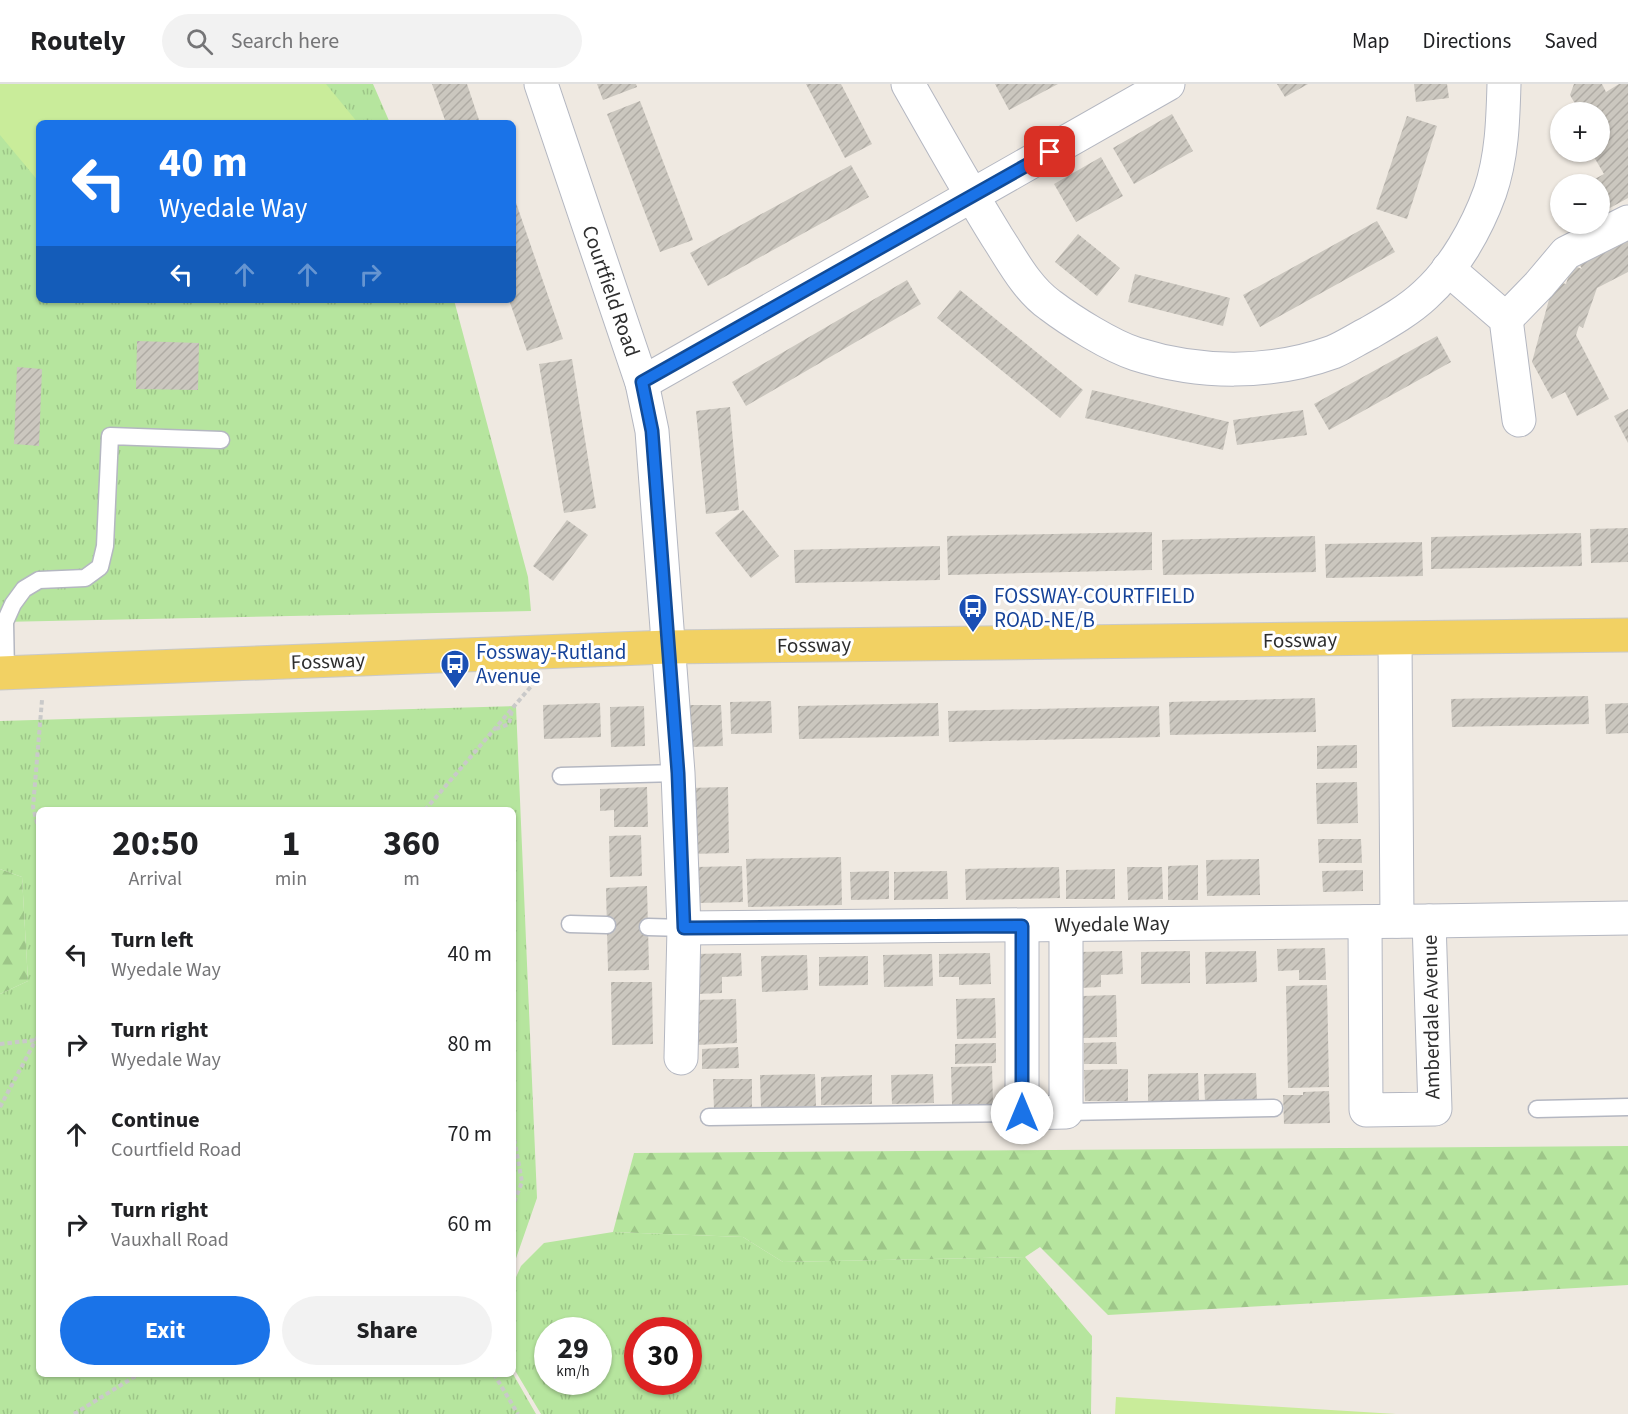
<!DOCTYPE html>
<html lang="en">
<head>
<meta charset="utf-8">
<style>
  body { margin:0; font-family:"Source Sans 3",sans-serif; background:#f2f2f2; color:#202124; height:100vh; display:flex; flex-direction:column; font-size:22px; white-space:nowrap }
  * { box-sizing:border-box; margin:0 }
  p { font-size:20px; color:#757577 }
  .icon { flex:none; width:33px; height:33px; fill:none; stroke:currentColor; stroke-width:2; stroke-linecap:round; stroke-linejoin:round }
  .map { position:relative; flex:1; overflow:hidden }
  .panel { position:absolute; left:36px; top:723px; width:480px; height:570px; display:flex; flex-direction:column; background:#fff; border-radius:9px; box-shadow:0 2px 4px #0004 }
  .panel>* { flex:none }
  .banner { position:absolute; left:36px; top:36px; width:480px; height:183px; border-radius:9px; box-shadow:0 2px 4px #0004; background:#1a73e8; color:#fff; overflow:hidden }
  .buttons { position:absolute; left:1550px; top:18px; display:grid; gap:12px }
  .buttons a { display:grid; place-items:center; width:60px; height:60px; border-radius:50%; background:#fff; box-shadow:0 2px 4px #0004; font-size:30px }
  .speed { position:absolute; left:534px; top:1233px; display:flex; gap:12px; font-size:30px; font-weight:700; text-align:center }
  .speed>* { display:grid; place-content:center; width:78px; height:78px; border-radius:50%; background:#fff; box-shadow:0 2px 4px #0004; line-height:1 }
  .speed small { font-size:15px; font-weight:400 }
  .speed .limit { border:9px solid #d22; background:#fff; color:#111 }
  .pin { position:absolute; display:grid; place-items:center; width:51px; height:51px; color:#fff; margin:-26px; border-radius:12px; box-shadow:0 3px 9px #0006 }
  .me { position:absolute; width:66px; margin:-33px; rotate:0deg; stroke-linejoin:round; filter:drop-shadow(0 0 4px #0008) }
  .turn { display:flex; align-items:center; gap:21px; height:126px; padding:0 24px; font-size:27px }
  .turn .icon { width:78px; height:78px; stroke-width:2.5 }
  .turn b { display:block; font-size:42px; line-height:51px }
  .lanes { display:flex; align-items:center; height:57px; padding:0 24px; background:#0003; justify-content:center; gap:30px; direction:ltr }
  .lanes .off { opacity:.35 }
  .eta { display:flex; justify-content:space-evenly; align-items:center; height:102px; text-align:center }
  .eta b { font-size:36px; font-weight:700; line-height:42px }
  .cta { display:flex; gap:12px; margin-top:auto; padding:12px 24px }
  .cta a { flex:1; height:69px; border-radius:36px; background:#1a73e8; color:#fff; font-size:24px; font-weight:700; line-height:69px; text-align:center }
  .cta a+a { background:#f2f2f2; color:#202124 }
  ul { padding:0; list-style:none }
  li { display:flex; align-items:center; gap:18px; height:90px; padding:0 24px }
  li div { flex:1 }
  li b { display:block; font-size:22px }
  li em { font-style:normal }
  header { display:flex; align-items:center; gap:36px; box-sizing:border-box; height:84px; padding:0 30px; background:#fff; border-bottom:2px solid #e0e0e0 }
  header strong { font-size:28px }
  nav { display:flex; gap:33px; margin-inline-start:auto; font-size:21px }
  .search { width:420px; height:54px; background:#f2f2f2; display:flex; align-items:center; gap:15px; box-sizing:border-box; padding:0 21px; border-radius:33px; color:#757577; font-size:22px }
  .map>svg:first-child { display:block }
</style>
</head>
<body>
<header>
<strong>Routely</strong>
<div class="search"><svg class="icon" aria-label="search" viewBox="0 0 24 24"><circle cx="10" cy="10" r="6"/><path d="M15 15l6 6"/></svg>Search here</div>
<nav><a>Map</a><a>Directions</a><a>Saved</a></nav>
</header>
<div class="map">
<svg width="1628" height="1330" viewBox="0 0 1628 1330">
  <defs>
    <pattern id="grass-tufts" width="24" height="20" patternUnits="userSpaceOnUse" patternTransform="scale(1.5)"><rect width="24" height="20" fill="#b6e59e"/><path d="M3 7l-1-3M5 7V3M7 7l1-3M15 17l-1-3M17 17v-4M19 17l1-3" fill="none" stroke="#9dc588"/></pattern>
    <pattern id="forest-firs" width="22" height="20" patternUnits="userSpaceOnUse" patternTransform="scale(1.5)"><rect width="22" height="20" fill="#b6e59e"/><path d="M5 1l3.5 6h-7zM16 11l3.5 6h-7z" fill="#9dc588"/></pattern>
    <pattern id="building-hatch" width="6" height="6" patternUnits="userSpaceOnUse" patternTransform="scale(1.5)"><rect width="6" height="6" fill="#cbc7bf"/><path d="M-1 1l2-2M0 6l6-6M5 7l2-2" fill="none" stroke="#afaba4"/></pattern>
  </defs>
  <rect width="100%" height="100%" fill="#efe9e1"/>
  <g fill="url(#grass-tufts)" fill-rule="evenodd">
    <polygon points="0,0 373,0 390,39 39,39 39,216 454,216 528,493 531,527 0,538"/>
    <polygon points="516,622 537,1114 513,1183 513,726 39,726 39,1290 513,1290 536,1330 0,1330 0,910 28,897 22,793 0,785 0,637"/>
    <path d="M 613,1148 L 743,1153 L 783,1178 L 1025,1173 L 1092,1252 L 1091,1330 L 541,1330 L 513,1283 L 513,1200 L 521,1182 L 544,1159 ZM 548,1246 L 598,1246 L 598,1298 L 548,1298 ZM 638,1246 L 688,1246 L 688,1298 L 638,1298 Z"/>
  </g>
  <g fill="url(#forest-firs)">
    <polygon points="0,785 22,793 28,897 0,910"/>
    <polygon points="1628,1062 1628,1201 1108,1231 1040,1163 1025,1173 783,1178 743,1153 613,1148 634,1069"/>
  </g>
  <g fill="#c9ec9a">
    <polygon points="0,0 326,0 358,39 39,39 39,98 0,51"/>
    <polygon points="1116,1313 1396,1330 1115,1330"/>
  </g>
  <g fill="url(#building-hatch)">
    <polygon points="432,0 467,0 480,39 446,39"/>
    <polygon points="597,0 636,0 637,3 603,16"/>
    <polygon points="806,0 841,0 872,60 845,74"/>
    <polygon points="995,0 1058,0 1009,26"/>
    <polygon points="1277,0 1308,0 1285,13"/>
    <polygon points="1414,0 1447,0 1449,14 1416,18"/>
    <polygon points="1574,0 1602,0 1606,8 1619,0 1628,0 1628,114 1608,125 1599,110 1599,100 1593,100 1591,97 1604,90 1591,68 1599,68 1599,28 1571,28 1578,25 1570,11"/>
    <polygon points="640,17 693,156 660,168 607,30"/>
    <polygon points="1172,30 1193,67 1134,100 1113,64"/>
    <polygon points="1407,32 1437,42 1407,135 1376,125"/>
    <polygon points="1101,73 1123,112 1076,138 1054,100"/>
    <polygon points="851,81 869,113 708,202 690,169"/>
    <polygon points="513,110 563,255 527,267 509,216 513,216"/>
    <polygon points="1377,137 1395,168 1260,243 1243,211"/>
    <polygon points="1078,150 1120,184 1097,212 1055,178"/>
    <polygon points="1628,154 1628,188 1597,204 1583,244 1579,242 1576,251 1609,315 1577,332 1565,308 1552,315 1532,278 1554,197 1566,200 1572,181 1582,185 1577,176"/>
    <polygon points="1135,190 1230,214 1223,242 1128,218"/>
    <polygon points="907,196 921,220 746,322 732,298"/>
    <polygon points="960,206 1083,306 1060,334 937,234"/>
    <polygon points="1437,252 1451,278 1329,346 1314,320"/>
    <polygon points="137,257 199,259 198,306 136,305"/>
    <polygon points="572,275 596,424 564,429 539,280"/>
    <polygon points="17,283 42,285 39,362 14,360"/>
    <polygon points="1092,306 1229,338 1223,366 1085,334"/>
    <polygon points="730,323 739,426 706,430 696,327"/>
    <polygon points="1628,325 1628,359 1614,332"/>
    <polygon points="1303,326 1307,351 1237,361 1233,336"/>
    <polygon points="743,426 779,472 751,494 715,449"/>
    <polygon points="567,436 588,451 553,497 533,482"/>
    <polygon points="1628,444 1628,478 1591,479 1590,445"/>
    <polygon points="1152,448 1152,486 948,491 947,452"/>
    <polygon points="1581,449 1582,482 1431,485 1431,453"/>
    <polygon points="1315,452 1316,488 1163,491 1162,456"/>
    <polygon points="1422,458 1423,492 1326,494 1325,460"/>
    <polygon points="940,462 940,496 795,499 794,466"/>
    <polygon points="1588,612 1589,640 1452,643 1451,615"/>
    <polygon points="1315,614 1316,648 1170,651 1169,618"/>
    <polygon points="771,617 772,649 731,650 730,618"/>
    <polygon points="600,619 601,653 544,655 543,621"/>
    <polygon points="938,619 939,652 799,655 798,622"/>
    <polygon points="1628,619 1628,649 1606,650 1605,620"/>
    <polygon points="689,621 721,621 723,662 690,663"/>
    <polygon points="644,622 645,662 611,663 610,623"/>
    <polygon points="1159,622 1160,653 949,658 948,627"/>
    <polygon points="1357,661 1357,684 1317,685 1317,662"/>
    <polygon points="1357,698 1358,739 1317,740 1316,699"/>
    <polygon points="647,703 648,743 614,743 614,726 600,727 600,705"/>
    <polygon points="728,703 729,769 690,770 689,704"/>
    <polygon points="641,751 642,792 610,793 609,752"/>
    <polygon points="1318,755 1361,755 1362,779 1319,779"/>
    <polygon points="841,773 842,821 748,823 746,775"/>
    <polygon points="1259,775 1260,811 1207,812 1206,776"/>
    <polygon points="1198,781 1198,816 1168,816 1168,782"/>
    <polygon points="742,782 743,818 697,819 696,783"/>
    <polygon points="1059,783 1060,814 966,816 965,785"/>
    <polygon points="1127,783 1162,783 1163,815 1128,816"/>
    <polygon points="1115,785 1115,815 1066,815 1066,786"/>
    <polygon points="1363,786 1363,807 1323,808 1322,787"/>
    <polygon points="889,787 889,815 851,816 850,788"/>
    <polygon points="947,787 948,815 894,816 894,788"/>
    <polygon points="647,802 649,886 608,887 606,804"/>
    <polygon points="1325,864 1326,896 1299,896 1299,886 1278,887 1277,865"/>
    <polygon points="1122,867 1123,890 1101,891 1101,903 1079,904 1078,868"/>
    <polygon points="1190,867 1190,899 1141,900 1141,868"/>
    <polygon points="1256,867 1257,898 1206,900 1205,868"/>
    <polygon points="741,869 742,892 722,893 722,909 696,910 695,870"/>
    <polygon points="990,869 991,900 959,901 959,893 939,893 939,870"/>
    <polygon points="932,870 933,902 884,903 883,871"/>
    <polygon points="807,871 808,906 762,908 761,872"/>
    <polygon points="868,872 868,901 819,902 819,873"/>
    <polygon points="611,898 652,898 653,960 612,961"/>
    <polygon points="1327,901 1329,1003 1288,1004 1286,902"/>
    <polygon points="1116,911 1117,953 1083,954 1082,912"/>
    <polygon points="995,914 996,954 957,955 956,915"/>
    <polygon points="736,915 737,959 697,961 696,916"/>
    <polygon points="1116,958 1117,980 1084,980 1084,959"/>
    <polygon points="996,959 996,979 955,980 955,960"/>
    <polygon points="738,963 739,984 702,985 702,965"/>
    <polygon points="992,982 993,1020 952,1021 951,983"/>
    <polygon points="1128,985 1128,1017 1085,1017 1084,986"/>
    <polygon points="1198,989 1199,1019 1148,1020 1148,990"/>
    <polygon points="1256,989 1257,1018 1205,1019 1204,990"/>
    <polygon points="815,990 816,1022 761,1024 760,991"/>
    <polygon points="933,990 934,1019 892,1020 891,991"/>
    <polygon points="872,991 872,1020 821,1021 821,993"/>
    <polygon points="713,995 752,995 752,1025 714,1026"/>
    <polygon points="1329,1007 1330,1039 1284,1040 1283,1011 1303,1011 1303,1008"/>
  </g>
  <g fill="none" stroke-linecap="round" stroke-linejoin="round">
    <g stroke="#b4b7c1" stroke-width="19">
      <g id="lane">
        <polyline points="6,589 5,538 13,520 24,505 39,496 85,494 100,483 105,462 110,352 221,356"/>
        <polyline points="561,692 678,689"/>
        <polyline points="570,840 607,841"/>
        <polyline points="648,843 684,844"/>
        <polyline points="1537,1025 1628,1023"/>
        <polyline points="1066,1028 1274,1024"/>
        <polyline points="709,1033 1022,1029"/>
      </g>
    </g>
    <g stroke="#b4b7c1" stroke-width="35">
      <g id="street">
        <polyline points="541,0 642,299 652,347 678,689 684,844 681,974"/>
        <path d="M 908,0 C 937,51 966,103 997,153 C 1012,176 1027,205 1050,221 C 1071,237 1111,262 1136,270 C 1199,290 1270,291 1333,268 C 1345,263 1357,255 1369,249 C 1388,238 1409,226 1425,211 C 1454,185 1477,144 1490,108 C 1502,73 1503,36 1504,0"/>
        <polyline points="1448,185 1506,235 1519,336"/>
        <polyline points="1506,235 1539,201 1566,169 1628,138"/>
        <polyline points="642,299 1168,0"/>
        <polyline points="1395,555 1397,837"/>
        <polyline points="1365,838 1366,1026 1435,1025 1429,837"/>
        <polyline points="1022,842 1022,1029 1066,1028 1066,841"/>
        <polyline points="684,844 1429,837 1628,834"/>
      </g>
    </g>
    <g stroke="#c9c9c9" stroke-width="35">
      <polyline id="primary" points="0,589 668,563 1628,551"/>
    </g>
    <g stroke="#c9c9c9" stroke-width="4" stroke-dasharray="4.5 3" stroke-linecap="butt">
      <polyline points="496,645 509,640 512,626"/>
      <polyline points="425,726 534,599"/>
      <polyline points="39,747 33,723 42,616"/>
      <polyline points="0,960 36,956"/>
      <polyline points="0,1023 39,950"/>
      <polyline points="513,1048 522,1098 513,1121"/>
      <polyline points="494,1290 518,1330"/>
      <polyline points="74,1330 139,1290"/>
    </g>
    <use href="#lane" stroke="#fff" stroke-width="16"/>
    <use href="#street" stroke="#fff" stroke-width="33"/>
    <use href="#primary" stroke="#f2d163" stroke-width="33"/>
  </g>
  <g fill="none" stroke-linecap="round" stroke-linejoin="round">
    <g stroke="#114b97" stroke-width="15">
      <polyline id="route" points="1022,1029 1022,842 684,844 678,689 652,347 642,298 1050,68"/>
    </g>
    <use href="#route" stroke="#1a73e8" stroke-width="10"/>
  </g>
  <defs>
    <g id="bus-pin" transform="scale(1.5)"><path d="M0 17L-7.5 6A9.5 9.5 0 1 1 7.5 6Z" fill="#1a4fb4" stroke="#fff"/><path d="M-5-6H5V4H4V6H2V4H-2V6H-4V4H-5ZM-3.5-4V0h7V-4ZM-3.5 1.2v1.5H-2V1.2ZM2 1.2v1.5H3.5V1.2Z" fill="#fff"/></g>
  </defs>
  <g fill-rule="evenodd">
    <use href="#bus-pin" x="973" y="524"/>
    <use href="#bus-pin" x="455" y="580"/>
  </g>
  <g text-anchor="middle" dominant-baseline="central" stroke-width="6" stroke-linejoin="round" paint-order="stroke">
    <g font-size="21" fill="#2e2e2e" stroke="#fff">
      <text transform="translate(611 207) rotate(71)">Courtfield Road</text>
      <text transform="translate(1300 556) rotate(-1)">Fossway</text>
      <text transform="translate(814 561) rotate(-1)">Fossway</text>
      <text transform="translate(328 577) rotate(-2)">Fossway</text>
      <text transform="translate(1112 840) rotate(-1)">Wyedale Way</text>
      <text transform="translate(1431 933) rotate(-91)">Amberdale Avenue</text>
    </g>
    <g font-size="21" fill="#164399" stroke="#fff" text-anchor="start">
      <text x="994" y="512">FOSSWAY-COURTFIELD<tspan x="994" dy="24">ROAD-NE/B</tspan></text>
      <text x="476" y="568">Fossway-Rutland<tspan x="476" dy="24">Avenue</tspan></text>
    </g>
  </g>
</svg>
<div class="buttons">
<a>+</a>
<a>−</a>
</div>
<div class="speed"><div>29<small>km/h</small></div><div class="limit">30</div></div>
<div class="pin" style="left:1050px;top:68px;background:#d93025"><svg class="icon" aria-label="arrive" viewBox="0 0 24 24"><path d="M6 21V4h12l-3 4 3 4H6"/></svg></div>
<svg class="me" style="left:1022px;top:1029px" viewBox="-20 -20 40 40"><circle r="19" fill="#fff"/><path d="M0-13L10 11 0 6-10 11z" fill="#1a73e8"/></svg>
<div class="banner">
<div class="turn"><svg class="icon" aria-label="left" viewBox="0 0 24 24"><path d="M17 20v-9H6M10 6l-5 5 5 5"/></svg><div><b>40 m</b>Wyedale Way</div></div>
<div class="lanes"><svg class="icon" aria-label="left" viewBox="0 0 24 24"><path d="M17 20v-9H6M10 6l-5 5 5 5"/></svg><svg class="icon off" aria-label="ahead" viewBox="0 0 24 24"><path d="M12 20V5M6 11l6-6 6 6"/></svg><svg class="icon off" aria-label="ahead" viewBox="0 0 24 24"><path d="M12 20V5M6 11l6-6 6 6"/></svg><svg class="icon off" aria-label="right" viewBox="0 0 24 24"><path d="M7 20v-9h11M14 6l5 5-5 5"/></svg></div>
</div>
<section class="panel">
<div class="eta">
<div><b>20:50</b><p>Arrival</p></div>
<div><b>1</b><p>min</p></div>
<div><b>360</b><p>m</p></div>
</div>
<ul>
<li><svg class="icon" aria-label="left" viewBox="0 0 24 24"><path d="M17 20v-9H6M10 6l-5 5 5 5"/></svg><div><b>Turn left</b><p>Wyedale Way</p></div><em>40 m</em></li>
<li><svg class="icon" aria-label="right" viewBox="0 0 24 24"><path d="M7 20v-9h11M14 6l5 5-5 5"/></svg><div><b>Turn right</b><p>Wyedale Way</p></div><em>80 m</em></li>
<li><svg class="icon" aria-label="ahead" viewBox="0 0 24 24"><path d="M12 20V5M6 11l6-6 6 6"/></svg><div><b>Continue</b><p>Courtfield Road</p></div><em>70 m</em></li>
<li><svg class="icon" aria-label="right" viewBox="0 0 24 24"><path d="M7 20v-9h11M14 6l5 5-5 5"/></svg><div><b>Turn right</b><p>Vauxhall Road</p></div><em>60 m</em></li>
</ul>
<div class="cta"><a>Exit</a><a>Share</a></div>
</section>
</div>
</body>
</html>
